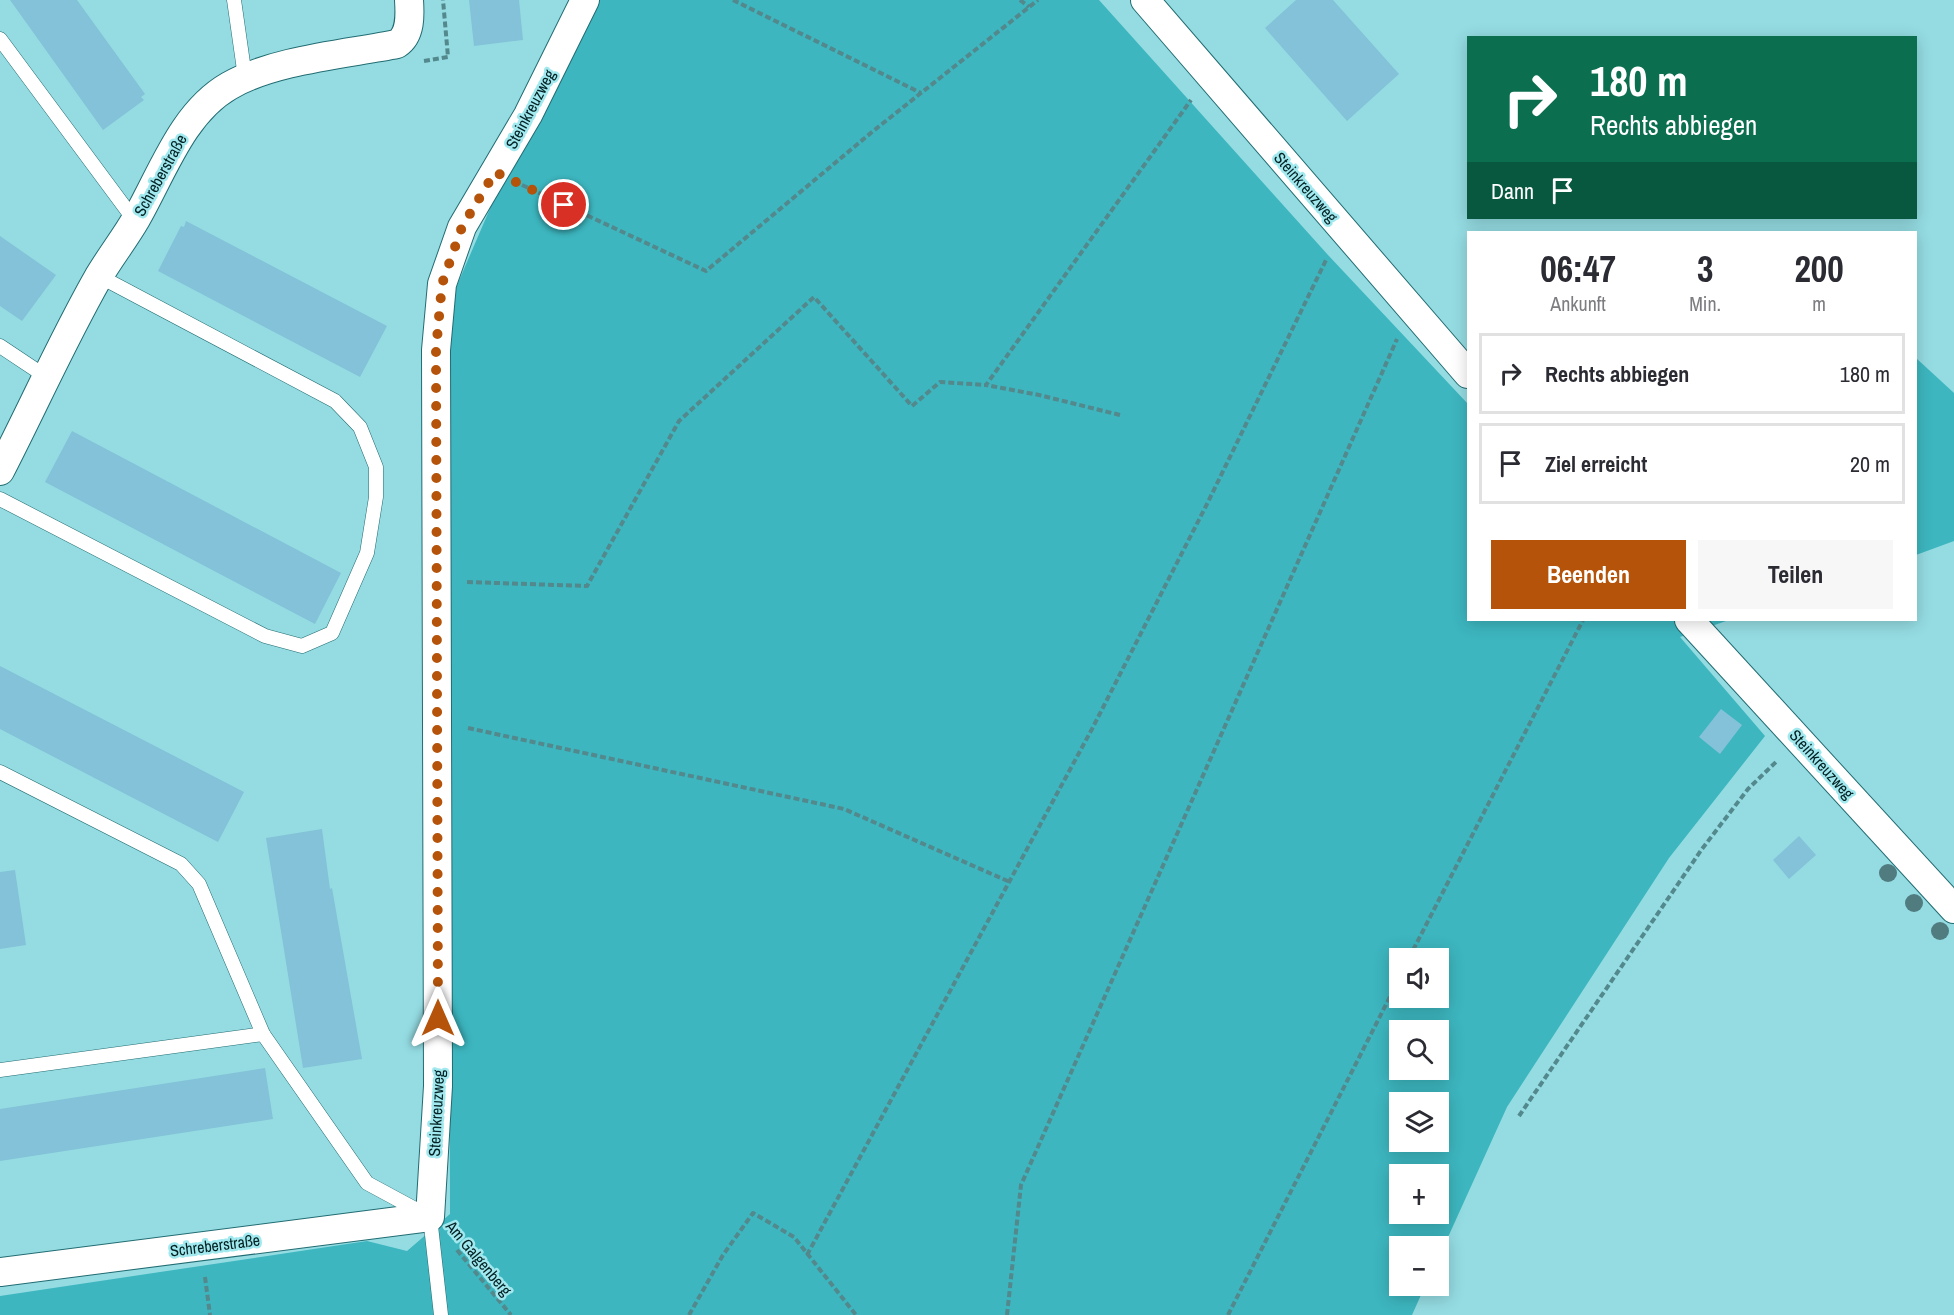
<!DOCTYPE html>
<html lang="de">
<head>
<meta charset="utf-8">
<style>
  body { margin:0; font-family:"Archivo Narrow",sans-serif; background:#f7f7f7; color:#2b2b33; height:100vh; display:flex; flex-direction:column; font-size:22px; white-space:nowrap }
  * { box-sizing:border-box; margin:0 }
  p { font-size:20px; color:#7c7c81 }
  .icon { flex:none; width:33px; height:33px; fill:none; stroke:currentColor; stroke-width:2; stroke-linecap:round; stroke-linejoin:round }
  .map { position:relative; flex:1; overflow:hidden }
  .drawer { position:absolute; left:1467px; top:231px; width:450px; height:390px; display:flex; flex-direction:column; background:#fff; border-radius:0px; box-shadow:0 3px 15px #0003 }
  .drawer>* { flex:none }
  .hud { position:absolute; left:1467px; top:36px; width:450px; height:183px; border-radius:0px; box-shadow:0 3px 15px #0003; background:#0b6e4f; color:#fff; overflow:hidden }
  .fabs { position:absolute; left:1389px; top:948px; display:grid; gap:12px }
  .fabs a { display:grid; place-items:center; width:60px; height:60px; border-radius:0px; background:#fff; box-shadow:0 3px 15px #0003; font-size:30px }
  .pin { position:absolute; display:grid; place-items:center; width:51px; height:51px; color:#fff; margin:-26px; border:3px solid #fff; border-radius:50%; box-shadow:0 2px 6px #0007 }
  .me { position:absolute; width:66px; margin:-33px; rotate:0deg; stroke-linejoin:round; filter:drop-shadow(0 0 4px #0008) }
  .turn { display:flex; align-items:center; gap:21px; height:126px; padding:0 24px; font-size:27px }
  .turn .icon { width:78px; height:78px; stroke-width:2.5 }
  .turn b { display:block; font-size:42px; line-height:51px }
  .then { display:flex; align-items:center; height:57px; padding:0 24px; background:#0003; gap:12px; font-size:22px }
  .eta { display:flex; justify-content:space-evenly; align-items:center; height:102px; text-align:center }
  .eta b { font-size:36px; font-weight:800; line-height:42px }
  .primary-button { display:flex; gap:12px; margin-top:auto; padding:12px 24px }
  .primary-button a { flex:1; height:69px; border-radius:0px; background:#b45309; color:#fff; font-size:24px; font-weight:800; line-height:69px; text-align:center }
  .primary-button a+a { background:#f7f7f7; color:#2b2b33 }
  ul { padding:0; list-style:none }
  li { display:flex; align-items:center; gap:18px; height:81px; margin:0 12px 9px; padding:0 12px; border:3px solid #e1e1e2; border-radius:0px }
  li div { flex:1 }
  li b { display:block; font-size:22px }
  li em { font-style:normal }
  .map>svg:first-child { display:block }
</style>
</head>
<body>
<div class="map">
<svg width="1954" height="1315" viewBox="0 0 1954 1315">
  <rect width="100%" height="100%" fill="#94dce2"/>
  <g fill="#3db6bf" fill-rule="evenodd">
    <path d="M 595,0 L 1099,0 L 1328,255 L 1468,404 L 1468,620 L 1729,620 L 1680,637 L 1765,736 L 1669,858 L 1507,1107 L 1439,1257 L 1438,1246 L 1400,1246 L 1400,1286 L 1425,1286 L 1412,1315 L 0,1315 L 0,1296 L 367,1241 L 407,1251 L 450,1214 L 448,370 L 455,290 L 504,176 ZM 1400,958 L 1438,958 L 1438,998 L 1400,998 ZM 1400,1030 L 1438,1030 L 1438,1070 L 1400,1070 ZM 1400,1102 L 1438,1102 L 1438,1142 L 1400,1142 ZM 1400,1174 L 1438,1174 L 1438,1214 L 1400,1214 Z"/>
    <polygon points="1916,358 1954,393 1954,541 1916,555"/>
  </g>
  <g fill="#83c2d8">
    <polygon points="10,0 77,0 145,94 141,97 144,100 103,130"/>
    <polygon points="469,0 519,0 523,40 474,46"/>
    <polygon points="1296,0 1333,0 1399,74 1347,121 1265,28"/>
    <polygon points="186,221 387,326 360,377 158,271 181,226 184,227"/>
    <polygon points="0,236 56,275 22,321 0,306"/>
    <polygon points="72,431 341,573 315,624 45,482"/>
    <polygon points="0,666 244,792 218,842 0,729"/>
    <polygon points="1721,709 1742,725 1720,754 1699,737"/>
    <polygon points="322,829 330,889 332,888 362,1059 303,1068 266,838"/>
    <polygon points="1799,836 1816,855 1789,879 1773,860"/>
    <polygon points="15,870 26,945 0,949 0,872"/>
    <polygon points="265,1068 273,1119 0,1161 0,1109"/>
  </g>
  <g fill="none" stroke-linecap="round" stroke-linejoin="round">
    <g stroke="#216c72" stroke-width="15">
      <g id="lane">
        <polyline points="234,0 245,77"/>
        <polyline points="0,39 135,221"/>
        <polyline points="0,346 48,378"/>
        <polyline points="0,499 265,636 302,646 332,633 367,553 376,497 376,467 360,427 335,401 99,276"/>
        <polyline points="0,772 181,864 199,884 263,1034 367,1183 430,1217 441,1315"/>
        <polyline points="0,1070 263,1034"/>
      </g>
    </g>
    <g stroke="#216c72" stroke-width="30">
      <g id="street">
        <polyline points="1145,0 1468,374"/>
        <path d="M 0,471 C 33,407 63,339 99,276 C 111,256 125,238 136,219 C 162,174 182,113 229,86 C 273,60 347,54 397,44 C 411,35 410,15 409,0"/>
        <polyline points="1689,620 1954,909"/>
        <polyline points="0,1272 430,1217 438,1086 436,350 442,284 462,227 528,115 585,0"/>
      </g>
    </g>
    <g stroke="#53888c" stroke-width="4" stroke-dasharray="6 3" stroke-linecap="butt">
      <polyline points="733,0 921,93"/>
      <polyline points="1020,0 1029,7"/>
      <polyline points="424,61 448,57 443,0"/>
      <polyline points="522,185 706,271 872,132 1038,0"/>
      <polyline points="1120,415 1039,395 986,385 1191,100"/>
      <polyline points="467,582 587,586 679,421 814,297 912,406 940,382 986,385"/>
      <polyline points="468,728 844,809 1010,882"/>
      <polyline points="1409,958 1583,620"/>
      <polyline points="1519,1116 1702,849 1748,789 1778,760"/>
      <polyline points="457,1250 511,1315"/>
      <polyline points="807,1255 1092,729 1207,504 1327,258"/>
      <polyline points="205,1277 210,1315"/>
      <polyline points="689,1315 723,1255 753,1213 794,1237 856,1315"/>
      <polyline points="1007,1315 1021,1185 1397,339"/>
      <polyline points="1228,1315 1400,977"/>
    </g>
    <use href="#lane" stroke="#fff" stroke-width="14"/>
    <use href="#street" stroke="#fff" stroke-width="28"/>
  </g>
  <g fill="#507c80">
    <circle cx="1888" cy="873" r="9"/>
    <circle cx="1914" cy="903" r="9"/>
    <circle cx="1940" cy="931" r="9"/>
  </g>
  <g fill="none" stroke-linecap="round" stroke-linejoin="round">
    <polyline stroke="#b45309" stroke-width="10" stroke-dasharray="0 18" points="438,1018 436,350 442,284 462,227 495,172 564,205"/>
  </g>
  <g text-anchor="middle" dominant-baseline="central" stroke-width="5" stroke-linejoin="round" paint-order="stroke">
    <g font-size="16" fill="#032123" stroke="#a1e9ef">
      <text transform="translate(530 109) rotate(-62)">Steinkreuzweg</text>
      <text transform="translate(160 175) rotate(-61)">Schreberstraße</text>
      <text transform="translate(1306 187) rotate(49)">Steinkreuzweg</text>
      <text transform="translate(1822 764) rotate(48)">Steinkreuzweg</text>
      <text transform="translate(436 1113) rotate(-87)">Steinkreuzweg</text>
      <text transform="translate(215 1245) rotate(-7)">Schreberstraße</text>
      <text transform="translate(479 1258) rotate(50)">Am Galgenberg</text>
    </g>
  </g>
</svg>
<div class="fabs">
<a><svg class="icon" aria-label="sound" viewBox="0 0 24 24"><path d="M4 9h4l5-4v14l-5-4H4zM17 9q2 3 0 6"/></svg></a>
<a><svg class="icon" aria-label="search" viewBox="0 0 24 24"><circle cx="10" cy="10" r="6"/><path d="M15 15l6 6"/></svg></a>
<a><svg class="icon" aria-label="layers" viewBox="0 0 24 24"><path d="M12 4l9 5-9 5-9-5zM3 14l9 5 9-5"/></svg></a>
<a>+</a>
<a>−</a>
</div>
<div class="pin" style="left:564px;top:205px;background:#d93025"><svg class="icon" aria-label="arrive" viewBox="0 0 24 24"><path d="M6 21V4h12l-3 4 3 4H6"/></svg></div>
<svg class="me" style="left:438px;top:1018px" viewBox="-20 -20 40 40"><path d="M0-17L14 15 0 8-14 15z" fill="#b45309" stroke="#fff" stroke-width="4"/></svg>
<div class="hud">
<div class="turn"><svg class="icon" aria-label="right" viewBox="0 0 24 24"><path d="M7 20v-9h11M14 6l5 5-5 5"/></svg><div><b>180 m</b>Rechts abbiegen</div></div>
<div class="then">Dann<svg class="icon" aria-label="arrive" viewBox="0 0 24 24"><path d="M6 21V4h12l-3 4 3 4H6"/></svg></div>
</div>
<section class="drawer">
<div class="eta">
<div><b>06:47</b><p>Ankunft</p></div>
<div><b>3</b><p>Min.</p></div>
<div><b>200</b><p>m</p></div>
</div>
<ul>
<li><svg class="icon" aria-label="right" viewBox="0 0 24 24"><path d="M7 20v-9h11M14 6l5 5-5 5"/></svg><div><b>Rechts abbiegen</b></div><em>180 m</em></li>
<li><svg class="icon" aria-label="arrive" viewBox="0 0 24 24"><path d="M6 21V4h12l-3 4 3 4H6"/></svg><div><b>Ziel erreicht</b></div><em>20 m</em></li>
</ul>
<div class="primary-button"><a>Beenden</a><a>Teilen</a></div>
</section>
</div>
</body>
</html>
